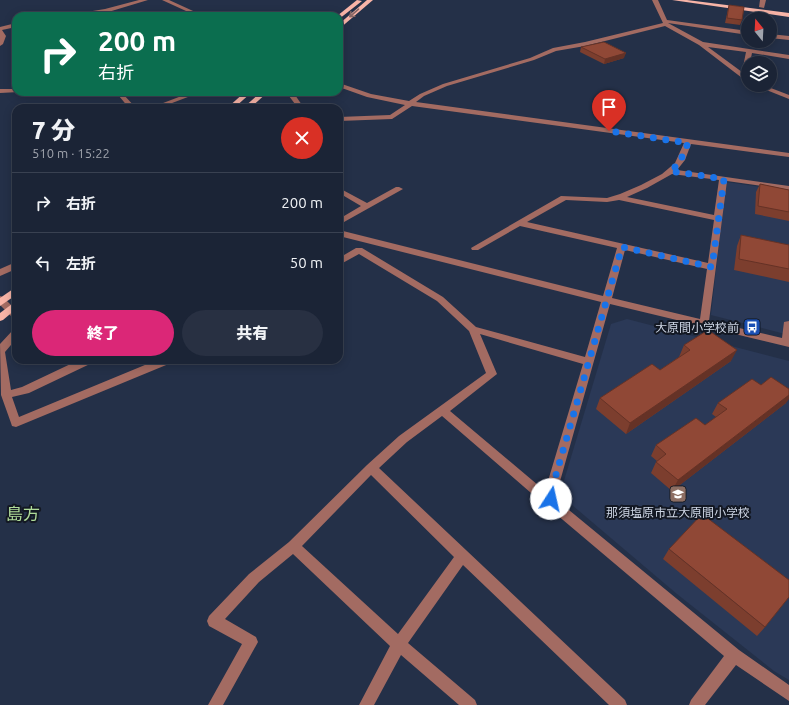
<!DOCTYPE html>
<html lang="ja">
<head>
<meta charset="utf-8">
<style>
  body { margin:0; font-family:Ubuntu,"Noto Sans JP",sans-serif; background:#283042; color:#f1f3f6; height:100vh; display:flex; flex-direction:column; font-size:15px; white-space:nowrap }
  * { box-sizing:border-box; margin:0 }
  p { font-size:13px; color:#a0a4ad }
  .icon { flex:none; width:22px; height:22px; fill:none; stroke:currentColor; stroke-width:2; stroke-linecap:round; stroke-linejoin:round }
  .map { position:relative; flex:1; overflow:hidden }
  .drawer { position:absolute; left:12px; top:104px; width:331px; height:260px; display:flex; flex-direction:column; background:#1b2436; border-radius:12px; box-shadow:0 2px 10px #0003,0 0 0 1px #394151 }
  .drawer>* { flex:none }
  .top-card { position:absolute; left:12px; top:12px; width:331px; height:84px; border-radius:12px; box-shadow:0 2px 10px #0003,0 0 0 1px #394151; background:#0b6e4f; color:#fff; overflow:hidden }
  .needle { width:26px; rotate:342deg }
  .fabs { position:absolute; left:741px; top:12px; display:grid; gap:8px }
  .fabs a { display:grid; place-items:center; width:36px; height:36px; border-radius:50%; background:#1b2436; box-shadow:0 2px 10px #0003,0 0 0 1px #394151; font-size:20px }
  .pin { position:absolute; display:grid; place-items:center; width:34px; height:34px; color:#fff; margin:-41px -17px; border-radius:50% 50% 50% 0; rotate:-45deg; box-shadow:0 0 4px #0007 }
  .pin .icon { rotate:45deg }
  .me { position:absolute; width:44px; margin:-22px; rotate:10deg; stroke-linejoin:round; filter:drop-shadow(0 0 3px #0008) }
  .turn { display:flex; align-items:center; gap:14px; height:84px; padding:0 20px; font-size:18px }
  .turn .icon { width:52px; height:52px; stroke-width:2.5 }
  .turn b { display:block; font-size:28px; line-height:34px }
  .round { display:grid; place-items:center; flex:none; width:42px; height:42px; border-radius:21px; background:#283042 }
  .head { display:flex; align-items:center; justify-content:space-between; height:68px; padding:0 20px }
  h1 { font-size:24px; font-weight:800; line-height:30px }
  .cta { display:flex; gap:8px; margin-top:auto; padding:8px 20px }
  .cta a { flex:1; height:46px; border-radius:24px; background:#db2777; color:#fff; font-size:16px; font-weight:800; line-height:46px; text-align:center }
  .cta a+a { background:#283042; color:#f1f3f6 }
  ul { padding:0; list-style:none }
  li { display:flex; align-items:center; gap:12px; height:60px; padding:0 20px; border-top:1px solid #394151 }
  li div { flex:1 }
  li b { display:block; font-size:15px }
  li em { font-style:normal }
  .map>svg:first-child { display:block }
</style>
</head>
<body>
<div class="map">
<svg width="789" height="705" viewBox="0 0 789 705">
  <rect width="100%" height="100%" fill="#243048"/>
  <g fill="#2b3957">
    <polygon points="726,182 789,191 789,335 711,315"/>
    <polygon points="627,319 789,361 789,680 774,671 677,594 572,505 563,484 611,324"/>
  </g>
  <g fill="none" stroke-linecap="round" stroke-linejoin="round">
    <g fill="#a36b62" fill-rule="evenodd">
      <polygon points="139,0 148,0 105,13 62,16 105,9"/>
      <polygon points="162,0 169,0 204,16 197,16"/>
      <path d="M 652,0 L 658,0 L 667,20 L 748,31 L 748,35 L 668,23 L 703,42 L 789,55 L 789,59 L 752,53 L 750,63 L 748,63 L 748,82 L 746,81 L 699,45 L 665,26 L 585,46 L 556,51 L 534,60 L 447,86 L 424,96 L 416,102 L 789,153 L 789,157 L 691,144 L 685,160 L 677,170 L 789,186 L 789,190 L 727,181 L 709,321 L 782,338 L 784,322 L 789,321 L 789,347 L 610,304 L 557,492 L 558,501 L 739,650 L 789,685 L 789,701 L 736,665 L 705,705 L 689,705 L 691,700 L 724,656 L 550,509 L 547,503 L 538,499 L 442,416 L 407,442 L 379,468 L 625,700 L 627,705 L 609,705 L 463,565 L 408,643 L 475,700 L 477,705 L 459,705 L 401,655 L 374,705 L 359,705 L 390,646 L 293,554 L 259,582 L 225,619 L 256,637 L 258,642 L 223,705 L 208,705 L 242,644 L 209,626 L 207,621 L 209,616 L 249,574 L 289,542 L 367,465 L 399,436 L 486,373 L 469,331 L 437,301 L 359,254 L 339,265 L 339,258 L 356,248 L 362,248 L 443,297 L 476,327 L 585,357 L 601,302 L 339,236 L 339,230 L 603,296 L 617,248 L 520,226 L 478,250 L 472,250 L 471,248 L 561,196 L 607,198 L 620,194 L 641,185 L 662,174 L 675,163 L 684,143 L 412,106 L 392,119 L 339,121 L 339,117 L 390,115 L 405,105 L 367,97 L 339,87 L 339,83 L 371,94 L 409,101 L 420,94 L 443,84 L 530,58 L 553,48 L 585,42 L 663,23 ZM 708,47 L 746,52 L 742,72 ZM 672,174 L 719,180 L 714,215 L 627,197 L 647,188 ZM 566,200 L 607,202 L 619,200 L 714,220 L 708,263 L 527,222 ZM 625,250 L 707,269 L 700,319 L 612,298 ZM 480,334 L 583,364 L 545,491 L 450,411 L 497,374 ZM 371,475 L 454,557 L 398,634 L 302,546 Z"/>
      <polygon points="760,0 766,0 764,8 759,7"/>
      <polygon points="763,10 766,12 765,19 759,19 760,12"/>
      <polygon points="16,23 16,27 2,30 6,36 3,44 0,46 0,27"/>
      <polygon points="770,34 789,36 789,40 770,38"/>
      <polygon points="754,85 763,85 789,95 789,99"/>
      <polygon points="0,89 16,89 16,92 19,92 0,93"/>
      <polygon points="110,92 123,94 136,108 129,108 119,96"/>
      <polygon points="192,92 201,92 159,108 150,108"/>
      <polygon points="286,92 293,92 304,108 298,108"/>
      <polygon points="396,187 399,187 403,189 344,222 342,227 339,227 339,219 361,206 339,193 339,188 367,203"/>
      <polygon points="16,262 16,269 0,276 0,269"/>
      <polygon points="0,296 3,297 16,310 16,319 13,318 0,305"/>
      <polygon points="16,329 16,339 5,352 11,390 22,387 79,360 93,360 92,363 29,393 12,397 19,417 157,360 172,360 171,363 16,427 12,426 11,423 1,395 0,344 13,330"/>
    </g>
    <g fill="#f8b4a7" fill-rule="evenodd">
      <polygon points="357,0 362,1 339,19 339,16 337,16"/>
      <polygon points="367,0 373,0 339,29 339,24"/>
      <polygon points="672,0 687,0 789,13 789,17"/>
      <polygon points="245,92 252,92 234,108 227,108"/>
      <polygon points="261,92 268,92 250,108 243,108"/>
      <polygon points="16,287 16,295 0,306 0,298"/>
      <polygon points="16,301 16,309 3,320 0,321 0,313"/>
    </g>
  </g>
  <g fill="#7c3e2e">
    <polygon points="729,5 742,20 740,25 725,23"/>
    <polygon points="581,47 624,58 604,64 580,52"/>
    <polygon points="760,184 789,190 789,221 755,214 756,192"/>
    <polygon points="741,235 789,245 789,282 734,270 737,246"/>
    <polygon points="684,345 731,361 626,434 596,409 600,398 660,370 679,357"/>
    <polygon points="718,403 786,403 672,491 651,473 656,462 657,461 651,456 656,445 705,425 716,417 712,414"/>
    <polygon points="669,549 765,627 757,636 663,559"/>
  </g>
  <g fill="#653226">
    <polygon points="626,53 624,58 604,64 605,59"/>
    <polygon points="737,350 731,361 626,434 630,423"/>
    <polygon points="789,395 789,399 786,403 672,491 678,480"/>
  </g>
  <g fill="#904836" stroke="#653226">
    <polygon points="729,5 744,7 742,20 727,18"/>
    <polygon points="604,42 626,53 605,59 581,47"/>
    <polygon points="760,184 789,190 789,212 758,206"/>
    <polygon points="741,235 789,245 789,269 739,259"/>
    <polygon points="708,330 737,350 630,423 600,398 652,364 660,370 690,350 684,345"/>
    <polygon points="771,377 789,389 789,395 678,480 656,462 666,454 656,445 696,418 705,425 727,409 718,403 752,379 761,385"/>
    <polygon points="702,514 789,580 789,597 765,627 669,549"/>
  </g>
  <defs><path id="oneway-shaft" d="M-6 0H5M1.5-3L5.5 0L1.5 3" fill="none" stroke-width="1.6" stroke-linecap="round" stroke-linejoin="round"/></defs>
  <use stroke="#866665" href="#oneway-shaft" transform="translate(354 13) rotate(139)"/>
  <g fill="none" stroke-linecap="round" stroke-linejoin="round">
    <polyline stroke="#1a73e8" stroke-width="7" stroke-dasharray="0 12.6" points="551,499 551,492 622,247 712,267 724,179 670,171 679,164 688,143 609,131"/>
  </g>
  <defs>
    <g id="bus-square" transform="scale(0.9)"><rect x="-9" y="-9" width="18" height="18" rx="4" fill="#1a4fb4" stroke="#131823"/><path d="M-5-6H5V4H4V6H2V4H-2V6H-4V4H-5ZM-3.5-4V0h7V-4ZM-3.5 1.2v1.5H-2V1.2ZM2 1.2v1.5H3.5V1.2Z" fill="#fff"/></g>
    <g id="school-square" transform="scale(0.9)"><rect x="-9" y="-9" width="18" height="18" rx="4" fill="#8d6e63" stroke="#131823"/><path d="M0-5L7-2L0 1L-7-2ZM-4 1L0 2.5L4 1V4Q0 6-4 4Z" fill="#fff"/></g>
  </defs>
  <g fill-rule="evenodd">
    <use href="#bus-square" x="752" y="327"/>
    <use href="#school-square" x="678" y="494"/>
  </g>
  <g text-anchor="middle" dominant-baseline="central" stroke-width="4" stroke-linejoin="round" paint-order="stroke">
    <g font-size="12" fill="#cdd5e4" stroke="#131823" text-anchor="end">
      <text x="739" y="327">大原間小学校前</text>
      <text x="678" y="512" text-anchor="middle">那須塩原市立大原間小学校</text>
    </g>
    <g font-size="17" fill="#afdb99" stroke="#131823">
      <text x="23" y="513">島方</text>
    </g>
  </g>
</svg>
<div class="fabs">
<a><svg class="needle" viewBox="-14 -14 28 28"><path d="M0-13l5 13h-10z" fill="#e53935"/><path d="M0 13l5-13h-10z" fill="#a0a4ad"/></svg></a>
<a><svg class="icon" aria-label="layers" viewBox="0 0 24 24"><path d="M12 4l9 5-9 5-9-5zM3 14l9 5 9-5"/></svg></a>
</div>
<div class="pin" style="left:609px;top:131px;background:#d93025"><svg class="icon" aria-label="arrive" viewBox="0 0 24 24"><path d="M6 21V4h12l-3 4 3 4H6"/></svg></div>
<svg class="me" style="left:551px;top:499px" viewBox="-20 -20 40 40"><circle r="19" fill="#fff"/><path d="M0-13L10 11 0 6-10 11z" fill="#1a73e8"/></svg>
<div class="top-card">
<div class="turn"><svg class="icon" aria-label="right" viewBox="0 0 24 24"><path d="M7 20v-9h11M14 6l5 5-5 5"/></svg><div><b>200 m</b>右折</div></div>
</div>
<section class="drawer">
<div class="head"><div><h1>7 分</h1><p>510 m · 15:22</p></div><a class="round" style="background:#d93025;color:#fff"><svg class="icon" aria-label="close" viewBox="0 0 24 24"><path d="M6 6l12 12M18 6L6 18"/></svg></a></div>
<ul>
<li><svg class="icon" aria-label="right" viewBox="0 0 24 24"><path d="M7 20v-9h11M14 6l5 5-5 5"/></svg><div><b>右折</b></div><em>200 m</em></li>
<li><svg class="icon" aria-label="left" viewBox="0 0 24 24"><path d="M17 20v-9H6M10 6l-5 5 5 5"/></svg><div><b>左折</b></div><em>50 m</em></li>
</ul>
<div class="cta"><a>終了</a><a>共有</a></div>
</section>
</div>
</body>
</html>
